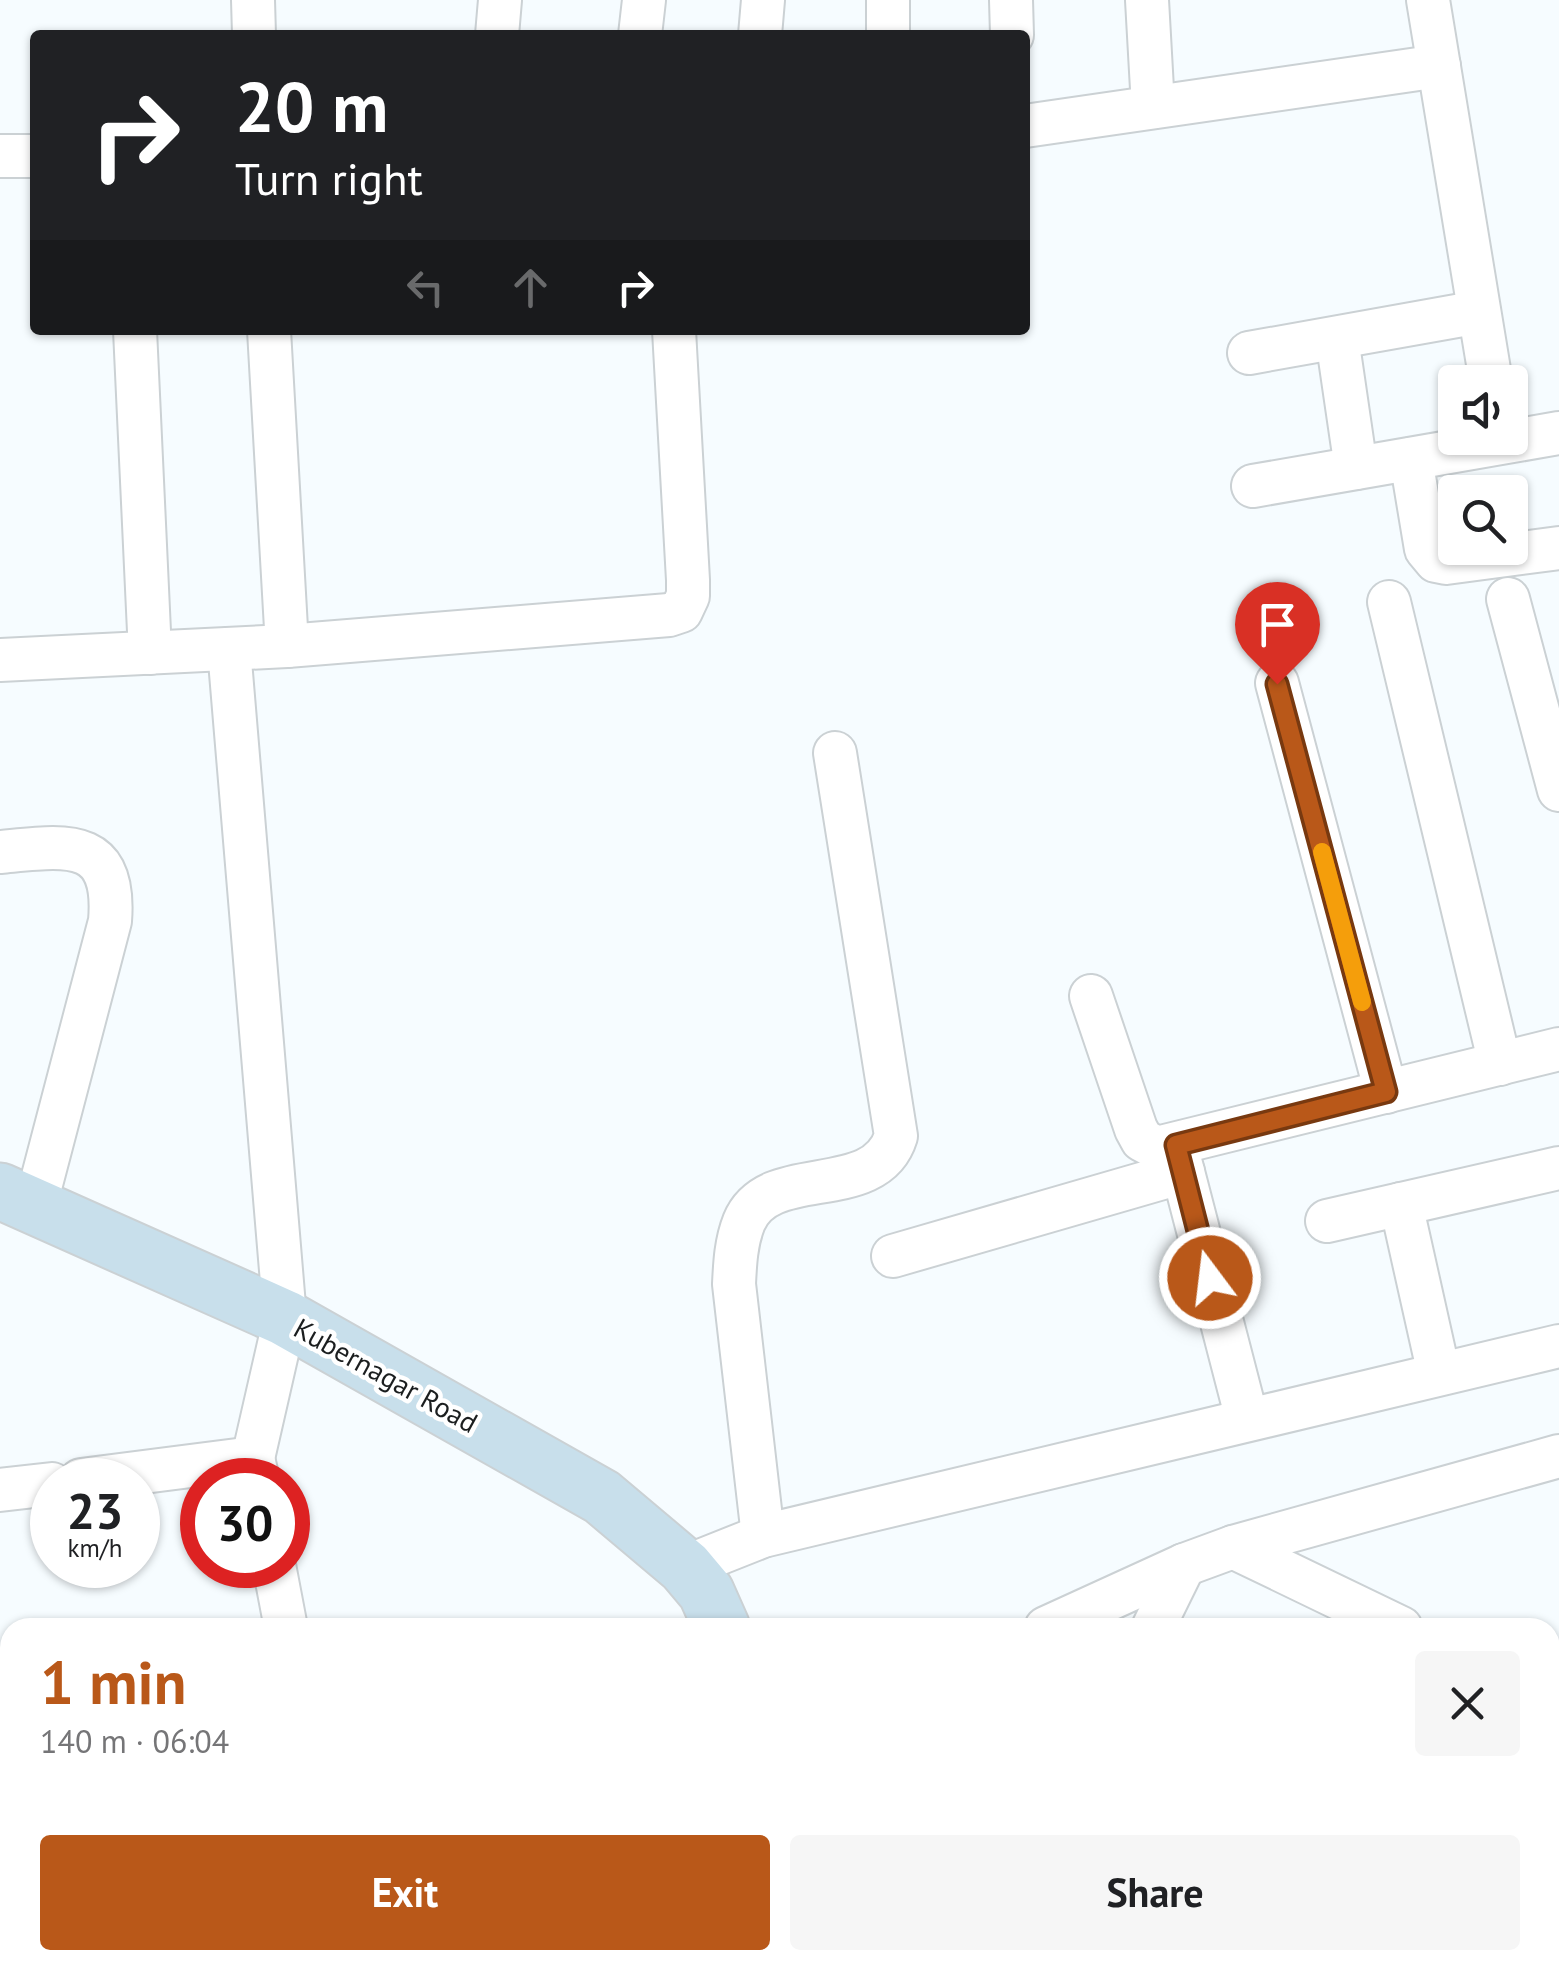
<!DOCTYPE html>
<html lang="en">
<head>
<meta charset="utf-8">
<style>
  body { margin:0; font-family:"PT Sans",sans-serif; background:#f6f6f6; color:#202124; height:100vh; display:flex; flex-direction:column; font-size:38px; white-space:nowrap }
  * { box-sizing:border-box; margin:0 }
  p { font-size:32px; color:#757577 }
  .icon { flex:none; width:55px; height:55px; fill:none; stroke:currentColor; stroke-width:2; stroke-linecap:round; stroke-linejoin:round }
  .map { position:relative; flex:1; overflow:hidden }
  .panel { position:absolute; left:0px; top:1618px; width:1560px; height:352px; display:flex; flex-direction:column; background:#fff; border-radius:30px 30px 0 0; box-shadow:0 2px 8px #0004 }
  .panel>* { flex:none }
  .guide { position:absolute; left:30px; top:30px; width:1000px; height:305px; border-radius:10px; box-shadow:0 2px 8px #0004; background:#202124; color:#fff; overflow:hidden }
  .buttons { position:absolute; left:1438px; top:365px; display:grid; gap:20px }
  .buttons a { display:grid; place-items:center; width:90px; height:90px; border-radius:10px; background:#fff; box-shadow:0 2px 8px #0004; font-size:50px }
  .speed { position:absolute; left:30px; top:1458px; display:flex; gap:20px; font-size:50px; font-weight:700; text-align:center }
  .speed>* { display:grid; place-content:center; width:130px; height:130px; border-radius:50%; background:#fff; box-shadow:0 2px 8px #0004; line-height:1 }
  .speed small { font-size:25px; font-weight:400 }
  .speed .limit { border:15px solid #d22; background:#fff; color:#111 }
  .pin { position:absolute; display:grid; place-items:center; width:85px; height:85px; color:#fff; margin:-102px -42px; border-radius:50% 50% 50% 0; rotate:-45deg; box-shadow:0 0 10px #0007 }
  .pin .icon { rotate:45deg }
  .me { position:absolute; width:110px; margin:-55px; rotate:345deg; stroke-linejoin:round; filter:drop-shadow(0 0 8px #0008) }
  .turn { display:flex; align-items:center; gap:35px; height:210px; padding:0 40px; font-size:45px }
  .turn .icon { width:130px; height:130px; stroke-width:2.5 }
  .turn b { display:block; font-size:70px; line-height:85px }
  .lanes { display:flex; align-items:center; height:95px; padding:0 40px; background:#0003; justify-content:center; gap:50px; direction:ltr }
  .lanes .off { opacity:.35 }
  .round { display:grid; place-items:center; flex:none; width:105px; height:105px; border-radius:10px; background:#f6f6f6 }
  .overview { display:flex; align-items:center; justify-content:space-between; height:170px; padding:0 40px }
  h1 { font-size:60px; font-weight:700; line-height:75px; color:#b95819 }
  .button { display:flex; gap:20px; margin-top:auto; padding:20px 40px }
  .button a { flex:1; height:115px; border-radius:10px; background:#b95819; color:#fff; font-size:40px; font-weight:700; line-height:115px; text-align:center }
  .button a+a { background:#f6f6f6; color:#202124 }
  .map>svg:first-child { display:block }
</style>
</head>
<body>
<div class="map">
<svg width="1559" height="1969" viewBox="0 0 1559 1969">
  <rect width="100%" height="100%" fill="#f6fcff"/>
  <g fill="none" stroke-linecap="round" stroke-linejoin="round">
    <g stroke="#cbd1d4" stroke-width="46">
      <g id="street">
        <polyline points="253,0 254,35"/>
        <polyline points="888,0 888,35"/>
        <polyline points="1011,0 1012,35"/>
        <polyline points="1147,0 1153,107"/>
        <polyline points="1428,0 1491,382"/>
        <polyline points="497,35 500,0"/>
        <polyline points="640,35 644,0"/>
        <polyline points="760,35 763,0"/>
        <polyline points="1025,126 1439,66"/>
        <polyline points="0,156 35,156"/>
        <polyline points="135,330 150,653"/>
        <polyline points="269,330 287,646"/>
        <polyline points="1337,338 1356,468"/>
        <polyline points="1249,353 1479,312"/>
        <polyline points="1411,459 1426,549 1436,561 1446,563 1559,548"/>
        <polyline points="1253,486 1559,433"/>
        <polyline points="1508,599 1559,790"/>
        <polyline points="1389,602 1500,1064"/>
        <polyline points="229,649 285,1318 253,1458"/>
        <polyline points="0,660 287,646 669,615 681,611 688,596 688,580 674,330"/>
        <polyline points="1277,683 1386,1092"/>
        <path d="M 0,852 C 64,846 117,835 110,921 L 35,1207"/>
        <polyline points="1091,996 1136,1129 1142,1140 1157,1148 1559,1049"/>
        <polyline points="1176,1145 1247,1419"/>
        <polyline points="1401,1204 1439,1374"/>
        <polyline points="1327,1221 1559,1168"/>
        <polyline points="893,1256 1183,1172"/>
        <polyline points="81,1480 253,1458 258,1480"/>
        <polyline points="0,1490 52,1484"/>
        <path d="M 763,1536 L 734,1284 C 735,1263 736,1242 744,1222 C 769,1161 875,1204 896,1136 L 835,753"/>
        <polyline points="1233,1547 1401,1628"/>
        <polyline points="274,1565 286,1628"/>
        <polyline points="685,1567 763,1536 1559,1346"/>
        <polyline points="1046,1628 1184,1565 1233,1547 1559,1456"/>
        <polyline points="1153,1628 1184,1565"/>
        <polyline points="1550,1750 1559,1734"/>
        <polyline points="0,1767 10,1766"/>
        <polyline points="185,1960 186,1969"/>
        <polyline points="479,1960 481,1969"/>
        <polyline points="984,1969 989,1960"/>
        <polyline points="1227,1969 1231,1960"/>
        <polyline points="1427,1969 1432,1960"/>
      </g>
    </g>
    <g stroke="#cbd1d4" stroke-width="59">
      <g id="secondary">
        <polyline points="0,1191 285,1318 602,1497 685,1567 706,1592 722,1628"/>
        <polyline points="832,1960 835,1969"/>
      </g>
    </g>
    <use href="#street" stroke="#fff" stroke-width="42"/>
    <use href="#secondary" stroke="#c8dfeb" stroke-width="55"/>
  </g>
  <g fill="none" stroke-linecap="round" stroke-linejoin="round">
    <g stroke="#783910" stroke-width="25">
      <polyline id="route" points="1210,1278 1176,1145 1386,1092 1277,684"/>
    </g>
    <use href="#route" stroke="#b95819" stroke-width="18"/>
    <polyline stroke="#f59e0b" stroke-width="18" points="1322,852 1362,1002"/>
  </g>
  <g text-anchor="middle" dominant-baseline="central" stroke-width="9" stroke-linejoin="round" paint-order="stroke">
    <g font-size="28" fill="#1b1e1f" stroke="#fff">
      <text transform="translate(386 1375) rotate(29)">Kubernagar Road</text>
    </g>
  </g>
</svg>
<div class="buttons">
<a><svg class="icon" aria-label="sound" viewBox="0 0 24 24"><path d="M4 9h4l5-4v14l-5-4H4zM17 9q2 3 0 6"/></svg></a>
<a><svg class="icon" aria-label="search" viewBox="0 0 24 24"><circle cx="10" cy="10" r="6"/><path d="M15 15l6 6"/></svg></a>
</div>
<div class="speed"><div>23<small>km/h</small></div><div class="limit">30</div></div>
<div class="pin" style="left:1277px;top:684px;background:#d93025"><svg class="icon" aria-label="arrive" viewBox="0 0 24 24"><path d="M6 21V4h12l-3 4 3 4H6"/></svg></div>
<svg class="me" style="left:1210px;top:1278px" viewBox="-20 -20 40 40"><circle r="17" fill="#b95819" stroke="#fff" stroke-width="3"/><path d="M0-11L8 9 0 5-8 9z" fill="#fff"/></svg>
<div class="guide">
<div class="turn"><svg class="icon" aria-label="right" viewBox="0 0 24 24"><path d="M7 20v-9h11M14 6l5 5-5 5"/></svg><div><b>20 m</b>Turn right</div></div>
<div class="lanes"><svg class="icon off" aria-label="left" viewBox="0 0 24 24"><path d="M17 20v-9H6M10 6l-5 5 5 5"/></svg><svg class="icon off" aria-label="ahead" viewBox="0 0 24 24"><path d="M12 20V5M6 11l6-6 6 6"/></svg><svg class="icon" aria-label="right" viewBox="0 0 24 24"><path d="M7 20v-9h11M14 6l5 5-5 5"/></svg></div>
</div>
<section class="panel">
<div class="overview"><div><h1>1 min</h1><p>140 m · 06:04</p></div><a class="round"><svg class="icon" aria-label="close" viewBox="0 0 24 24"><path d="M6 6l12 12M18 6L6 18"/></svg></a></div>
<div class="button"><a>Exit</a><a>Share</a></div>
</section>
</div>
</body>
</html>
